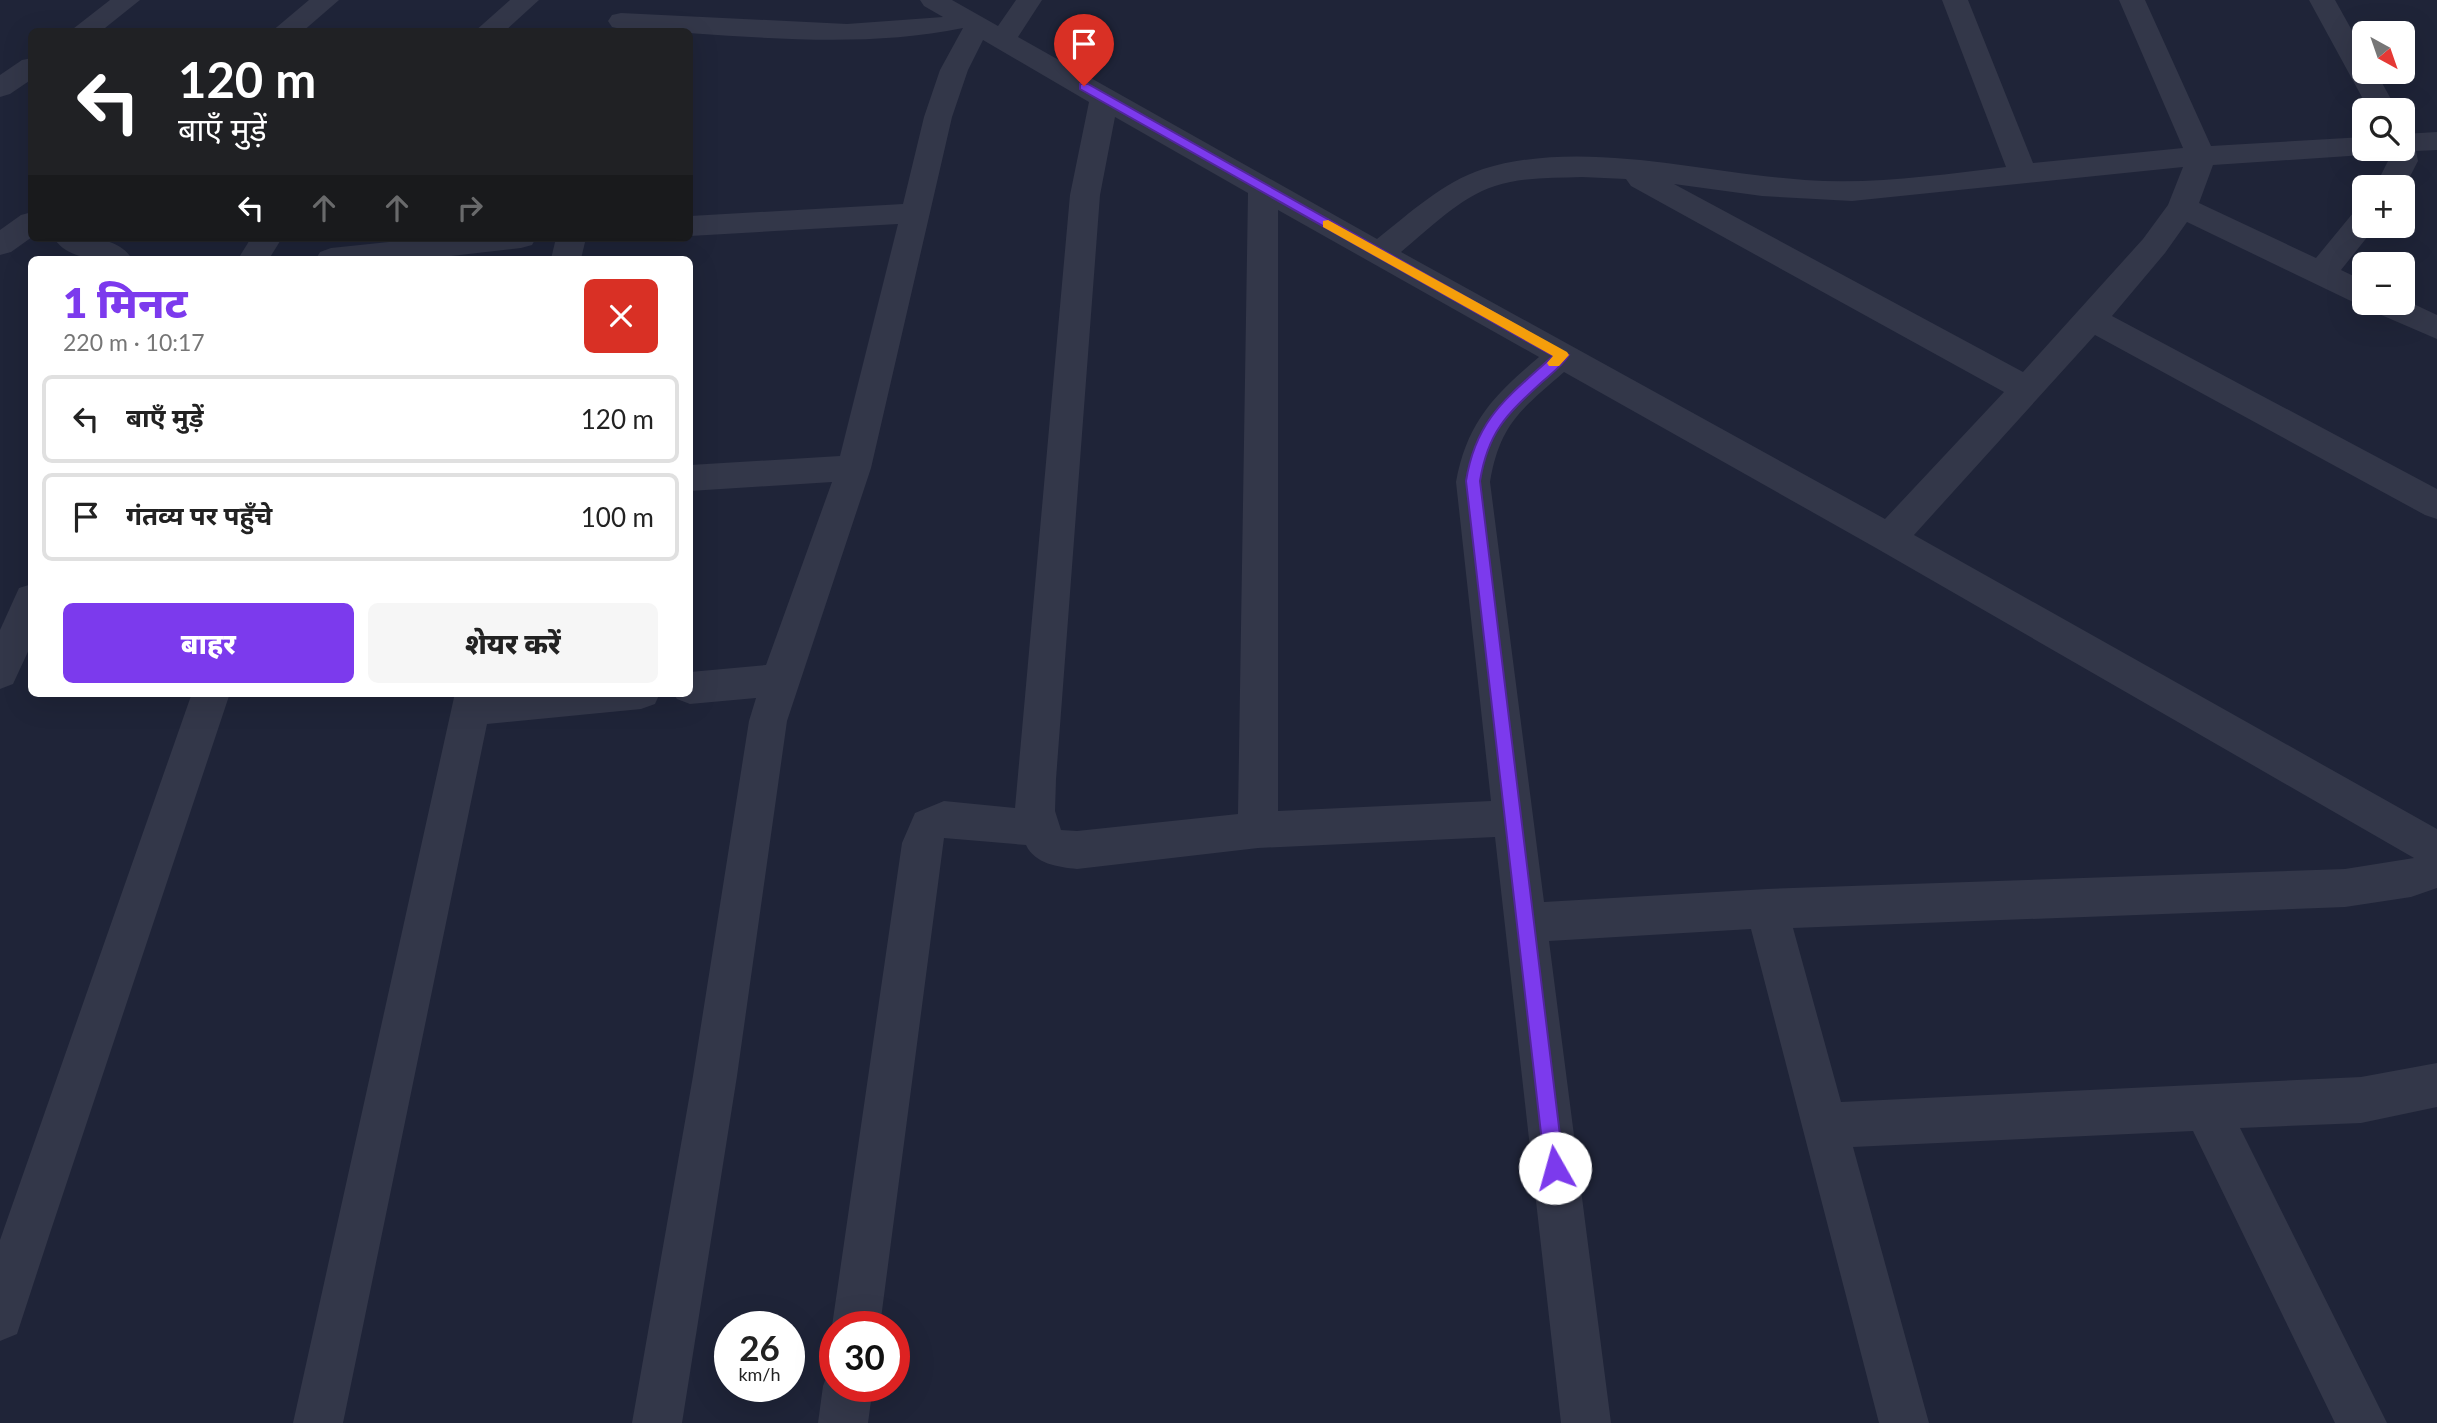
<!DOCTYPE html>
<html lang="hi">
<head>
<meta charset="utf-8">
<style>
  body { margin:0; font-family:Lato,"Noto Sans Devanagari",sans-serif; background:#f6f6f6; color:#222; height:100vh; display:flex; flex-direction:column; font-size:26px; white-space:nowrap }
  * { box-sizing:border-box; margin:0 }
  p { font-size:23px; color:#767676 }
  .icon { flex:none; width:38px; height:38px; fill:none; stroke:currentColor; stroke-width:2; stroke-linecap:round; stroke-linejoin:round }
  .map { position:relative; flex:1; overflow:hidden }
  .panel { position:absolute; left:28px; top:256px; width:665px; height:441px; display:flex; flex-direction:column; background:#fff; border-radius:10px; box-shadow:0 7px 28px #0002 }
  .panel>* { flex:none }
  .top-card { position:absolute; left:28px; top:28px; width:665px; height:214px; border-radius:10px; box-shadow:0 7px 28px #0002; background:#202124; color:#fff; overflow:hidden }
  .needle { width:46px; rotate:140deg }
  .fabs { position:absolute; left:2352px; top:21px; display:grid; gap:14px }
  .fabs a { display:grid; place-items:center; width:63px; height:63px; border-radius:10px; background:#fff; box-shadow:0 7px 28px #0002; font-size:35px }
  .speed { position:absolute; left:714px; top:1311px; display:flex; gap:14px; font-size:35px; font-weight:700; text-align:center }
  .speed>* { display:grid; place-content:center; width:91px; height:91px; border-radius:50%; background:#fff; box-shadow:0 7px 28px #0002; line-height:1 }
  .speed small { font-size:18px; font-weight:400 }
  .speed .limit { border:10px solid #d22; background:#fff; color:#111 }
  .pin { position:absolute; display:grid; place-items:center; width:60px; height:60px; color:#fff; margin:-72px -30px; border-radius:50% 50% 50% 0; rotate:-45deg; box-shadow:0 0 7px #0007 }
  .pin .icon { rotate:45deg }
  .me { position:absolute; width:77px; margin:-38px; rotate:353deg; stroke-linejoin:round; filter:drop-shadow(0 0 5px #0008) }
  .turn { display:flex; align-items:center; gap:24px; height:147px; padding:0 35px; font-size:32px }
  .turn .icon { width:91px; height:91px; stroke-width:2.5 }
  .turn b { display:block; font-size:49px; line-height:60px }
  .lanes { display:flex; align-items:center; height:66px; padding:0 35px; background:#0003; justify-content:center; gap:35px; direction:ltr }
  .lanes .off { opacity:.35 }
  .round { display:grid; place-items:center; flex:none; width:74px; height:74px; border-radius:10px; background:#f6f6f6 }
  .head { display:flex; align-items:center; justify-content:space-between; height:119px; padding:0 35px }
  h1 { font-size:42px; font-weight:800; line-height:52px; color:#7c3aed }
  .button { display:flex; gap:14px; margin-top:auto; padding:14px 35px }
  .button a { flex:1; height:80px; border-radius:10px; background:#7c3aed; color:#fff; font-size:28px; font-weight:800; line-height:80px; text-align:center }
  .button a+a { background:#f6f6f6; color:#222 }
  ul { padding:0; list-style:none }
  li { display:flex; align-items:center; gap:21px; height:88px; margin:0 14px 10px; padding:0 21px; border:4px solid #e0e0e0; border-radius:10px }
  li div { flex:1 }
  li b { display:block; font-size:26px }
  li em { font-style:normal }
  .map>svg:first-child { display:block }
</style>
</head>
<body>
<div class="map">
<svg width="2437" height="1423" viewBox="0 0 2437 1423">
  <rect width="100%" height="100%" fill="#1f2438"/>
  <g fill="none" stroke-linecap="round" stroke-linejoin="round">
    <g fill="#333749" fill-rule="evenodd">
      <polygon points="110,0 140,0 100,32 69,32"/>
      <polygon points="309,0 339,0 302,32 271,32"/>
      <polygon points="510,0 539,0 504,32 474,32"/>
      <path d="M 920,0 L 952,0 L 998,26 L 1016,0 L 1042,0 L 1018,37 L 1377,239 C 1410,213 1443,182 1483,169 C 1583,138 1703,173 1805,180 C 1871,185 1939,175 2006,167 L 1942,0 L 1968,0 L 2033,163 L 2183,148 L 2119,0 L 2145,0 L 2211,146 L 2364,137 L 2364,149 L 2377,149 L 2374,153 L 2364,155 L 2213,165 L 2199,203 L 2316,258 L 2353,213 L 2364,210 L 2364,226 L 2376,226 L 2341,270 L 2364,281 L 2364,303 L 2403,303 L 2403,299 L 2437,315 L 2437,339 L 2372,311 L 2368,304 L 2353,302 L 2187,222 L 2165,253 L 2112,316 L 2437,489 L 2437,519 L 2425,515 L 2095,335 L 1914,535 L 2437,829 L 2437,888 L 2411,897 L 2345,907 L 1793,928 L 1841,1102 L 2361,1077 L 2437,1063 L 2437,1107 L 2361,1123 L 2240,1128 L 2387,1423 L 2335,1423 L 2193,1131 L 1853,1147 L 1929,1423 L 1879,1423 L 1751,929 L 1549,941 L 1611,1423 L 1561,1423 L 1495,837 L 1258,848 L 1077,869 C 1058,867 1035,864 1026,845 L 944,838 L 880,1326 L 835,1326 L 835,1334 L 832,1326 L 902,843 L 915,813 L 944,801 L 1015,808 L 1070,195 L 1089,102 L 983,40 L 968,70 L 952,117 L 871,468 L 787,721 L 737,1076 L 682,1423 L 632,1423 L 693,1076 L 749,721 L 756,698 L 690,704 L 677,699 L 673,693 L 690,693 L 690,672 L 766,665 L 832,482 L 690,491 L 690,465 L 840,456 L 898,224 L 690,236 L 690,216 L 903,204 L 924,117 L 940,70 L 963,28 C 852,51 733,34 621,29 L 612,27 L 608,21 L 612,15 L 621,13 L 847,24 L 943,17 L 924,6 ZM 1115,117 L 1248,193 L 1238,814 L 1077,831 L 1061,830 L 1055,811 L 1056,779 L 1100,195 ZM 2183,167 L 2168,205 L 2143,239 L 2023,372 L 1674,184 L 1762,196 L 1852,201 ZM 1582,177 L 1626,179 L 1631,186 L 2004,392 L 1885,519 L 1401,252 C 1429,229 1460,197 1495,186 C 1523,177 1554,178 1582,177 ZM 1278,210 L 1539,357 C 1494,395 1467,422 1456,482 L 1491,801 L 1278,811 ZM 1564,372 L 1876,548 L 2414,858 L 2345,869 L 1767,889 L 1544,902 L 1490,482 C 1500,423 1522,409 1564,372 Z"/>
      <polygon points="2309,0 2335,0 2364,52 2364,72 2376,72 2397,110 2369,110"/>
      <polygon points="32,58 32,79 10,94 0,97 0,75 22,60"/>
      <polygon points="2437,132 2437,150 2416,151 2418,161 2403,190 2403,187 2375,187 2388,161 2387,149 2403,149 2403,134"/>
      <polygon points="32,212 32,237 11,252 0,255 0,230 21,215"/>
      <path d="M 54,238 C 79,238 117,234 132,259 C 107,259 69,263 54,238 Z"/>
      <polygon points="251,238 282,238 269,259 238,259"/>
      <polygon points="427,238 536,238 532,245 521,248 425,259 316,259 320,252 331,248"/>
      <polygon points="556,238 586,238 581,259 551,259"/>
      <polygon points="32,584 32,643 13,684 0,689 0,630 19,588"/>
      <polygon points="192,693 230,693 49,1236 17,1334 0,1341 0,1240"/>
      <polygon points="455,693 660,693 655,704 641,709 487,724 343,1423 293,1423"/>
      <polygon points="835,1366 835,1386 873,1386 868,1423 818,1423 823,1386 830,1368"/>
    </g>
  </g>
  <path fill="#7c3aed" stroke="#51269a" stroke-width="2" d="M 1080,84 L 1088,84 L 1569,355 C 1562,366 1551,374 1542,382 C 1506,415 1488,432 1480,481 L 1564,1168 L 1562,1175 L 1555,1178 L 1548,1175 L 1545,1168 L 1466,481 C 1476,418 1508,397 1553,356 L 1080,89 Z"/>
  <polygon fill="#f59e0b" points="1328,220 1567,352 1569,355 1559,366 1549,366 1547,363 1553,356 1323,227 1323,221"/>
</svg>
<div class="fabs">
<a><svg class="needle" viewBox="-14 -14 28 28"><path d="M0-13l5 13h-10z" fill="#e53935"/><path d="M0 13l5-13h-10z" fill="#767676"/></svg></a>
<a><svg class="icon" aria-label="search" viewBox="0 0 24 24"><circle cx="10" cy="10" r="6"/><path d="M15 15l6 6"/></svg></a>
<a>+</a>
<a>−</a>
</div>
<div class="speed"><div>26<small>km/h</small></div><div class="limit">30</div></div>
<div class="pin" style="left:1084px;top:86px;background:#d93025"><svg class="icon" aria-label="arrive" viewBox="0 0 24 24"><path d="M6 21V4h12l-3 4 3 4H6"/></svg></div>
<svg class="me" style="left:1555px;top:1168px" viewBox="-20 -20 40 40"><circle r="19" fill="#fff"/><path d="M0-13L10 11 0 6-10 11z" fill="#7c3aed"/></svg>
<div class="top-card">
<div class="turn"><svg class="icon" aria-label="left" viewBox="0 0 24 24"><path d="M17 20v-9H6M10 6l-5 5 5 5"/></svg><div><b>120 m</b>बाएँ मुड़ें</div></div>
<div class="lanes"><svg class="icon" aria-label="left" viewBox="0 0 24 24"><path d="M17 20v-9H6M10 6l-5 5 5 5"/></svg><svg class="icon off" aria-label="ahead" viewBox="0 0 24 24"><path d="M12 20V5M6 11l6-6 6 6"/></svg><svg class="icon off" aria-label="ahead" viewBox="0 0 24 24"><path d="M12 20V5M6 11l6-6 6 6"/></svg><svg class="icon off" aria-label="right" viewBox="0 0 24 24"><path d="M7 20v-9h11M14 6l5 5-5 5"/></svg></div>
</div>
<section class="panel">
<div class="head"><div><h1>1 मिनट</h1><p>220 m · 10:17</p></div><a class="round" style="background:#d93025;color:#fff"><svg class="icon" aria-label="close" viewBox="0 0 24 24"><path d="M6 6l12 12M18 6L6 18"/></svg></a></div>
<ul>
<li><svg class="icon" aria-label="left" viewBox="0 0 24 24"><path d="M17 20v-9H6M10 6l-5 5 5 5"/></svg><div><b>बाएँ मुड़ें</b></div><em>120 m</em></li>
<li><svg class="icon" aria-label="arrive" viewBox="0 0 24 24"><path d="M6 21V4h12l-3 4 3 4H6"/></svg><div><b>गंतव्य पर पहुँचे</b></div><em>100 m</em></li>
</ul>
<div class="button"><a>बाहर</a><a>शेयर करें</a></div>
</section>
</div>
</body>
</html>
